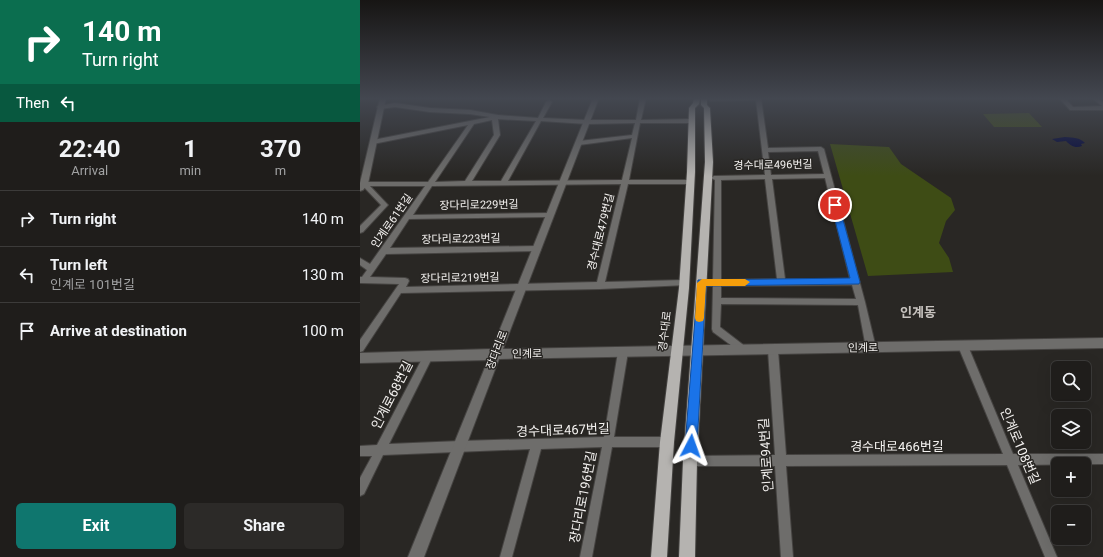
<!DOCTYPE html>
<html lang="en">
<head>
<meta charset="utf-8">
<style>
  body { margin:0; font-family:Roboto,"Noto Sans KR",sans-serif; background:#2c2a28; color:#f1f3f6; height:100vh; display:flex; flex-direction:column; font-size:15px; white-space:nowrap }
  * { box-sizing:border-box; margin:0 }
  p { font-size:13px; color:#a1a2a3 }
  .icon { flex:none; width:22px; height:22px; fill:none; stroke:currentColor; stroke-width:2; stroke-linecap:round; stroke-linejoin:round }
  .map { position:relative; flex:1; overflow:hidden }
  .sheet { display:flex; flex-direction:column; background:#1f1d1b; width:360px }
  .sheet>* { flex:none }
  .guide { background:#0b6e4f; color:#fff; overflow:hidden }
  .buttons { position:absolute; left:691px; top:361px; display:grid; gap:8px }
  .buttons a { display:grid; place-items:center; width:40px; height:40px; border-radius:6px; background:#1f1d1b; box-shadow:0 4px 16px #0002,0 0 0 1px #3c3b3a; font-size:20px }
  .pin { position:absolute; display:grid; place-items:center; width:34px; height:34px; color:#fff; margin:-17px; border:2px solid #fff; border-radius:50%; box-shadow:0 1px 4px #0007 }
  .me { position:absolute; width:44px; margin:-22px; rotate:4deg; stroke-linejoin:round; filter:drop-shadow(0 0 3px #0008) }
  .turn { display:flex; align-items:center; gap:14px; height:84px; padding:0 16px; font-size:18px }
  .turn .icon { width:52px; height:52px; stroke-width:2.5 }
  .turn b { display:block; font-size:28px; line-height:34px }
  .then { display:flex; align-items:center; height:38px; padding:0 16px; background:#0003; gap:8px; font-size:15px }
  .eta { display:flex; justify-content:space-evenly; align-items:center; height:68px; text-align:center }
  .eta b { font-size:24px; font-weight:700; line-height:28px }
  .action { display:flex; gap:8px; margin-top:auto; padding:8px 16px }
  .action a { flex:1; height:46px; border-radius:6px; background:#0f766e; color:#fff; font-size:16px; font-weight:700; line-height:46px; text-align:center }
  .action a+a { background:#2c2a28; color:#f1f3f6 }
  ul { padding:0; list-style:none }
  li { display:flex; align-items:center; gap:12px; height:56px; padding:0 16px; border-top:1px solid #3c3b3a }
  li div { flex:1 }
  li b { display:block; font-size:15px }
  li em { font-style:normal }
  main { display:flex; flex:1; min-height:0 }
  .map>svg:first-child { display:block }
</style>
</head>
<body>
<main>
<section class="sheet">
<div class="guide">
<div class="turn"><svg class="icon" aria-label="right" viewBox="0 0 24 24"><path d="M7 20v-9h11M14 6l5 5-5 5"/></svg><div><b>140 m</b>Turn right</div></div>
<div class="then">Then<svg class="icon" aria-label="left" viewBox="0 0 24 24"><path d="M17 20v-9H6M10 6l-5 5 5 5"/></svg></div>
</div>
<div class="eta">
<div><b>22:40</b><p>Arrival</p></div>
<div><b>1</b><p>min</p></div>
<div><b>370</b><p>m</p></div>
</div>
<ul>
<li><svg class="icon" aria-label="right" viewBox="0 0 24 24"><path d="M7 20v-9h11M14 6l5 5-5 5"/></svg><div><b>Turn right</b></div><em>140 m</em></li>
<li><svg class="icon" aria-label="left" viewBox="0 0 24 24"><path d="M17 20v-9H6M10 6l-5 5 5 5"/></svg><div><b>Turn left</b><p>인계로 101번길</p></div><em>130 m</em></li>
<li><svg class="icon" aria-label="arrive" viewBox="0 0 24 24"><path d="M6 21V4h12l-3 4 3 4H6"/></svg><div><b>Arrive at destination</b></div><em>100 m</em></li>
</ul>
<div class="action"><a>Exit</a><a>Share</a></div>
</section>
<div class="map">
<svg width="743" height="557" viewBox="0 0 743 557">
  <rect width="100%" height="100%" fill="#292724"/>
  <g fill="#3e4c15">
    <polygon points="669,113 682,127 634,127 623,114"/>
    <polygon points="470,144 529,147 541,164 591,198 595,210 586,221 579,243 589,258 593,272 508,276"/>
  </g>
  <path fill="#00053d" d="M 705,137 C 714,138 719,137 725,143 L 721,144 L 722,146 C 715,149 710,145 706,141 L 697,142 L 692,139 Z"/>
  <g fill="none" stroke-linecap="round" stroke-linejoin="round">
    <g stroke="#454341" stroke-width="2">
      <g id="minor">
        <path d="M 280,98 L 286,98 L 281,120 L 331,119 L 334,121 L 331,123 L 280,123 L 269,180 L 331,180 L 334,182 L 331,184 L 268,184 L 245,282 L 324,280 L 327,281 L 328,283 L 327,285 L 240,289 L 41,293 L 3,351 L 0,352 L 0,340 L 39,284 L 0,283 L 0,277 L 2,277 L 7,270 L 0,265 L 0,258 L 10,264 L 65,186 L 10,186 L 28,205 L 3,232 L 0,233 L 0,226 L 21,205 L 1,184 L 4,182 L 68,182 L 108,125 L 13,144 L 10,142 L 13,140 L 130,117 L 110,114 L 70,112 L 35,107 L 20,109 L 17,107 L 18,106 L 35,103 L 70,108 L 110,110 L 138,115 L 178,118 L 186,102 L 189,100 L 192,102 L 183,118 L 227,120 L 276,120 ZM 138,119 L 176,121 L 141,181 L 112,181 L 140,135 ZM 132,120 L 134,135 L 105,181 L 75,182 L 114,124 ZM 181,121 L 227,124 L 275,123 L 272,135 L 219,141 L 216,143 L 219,145 L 272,138 L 262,180 L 148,181 ZM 261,184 L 237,282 L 46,287 L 49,281 L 48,279 L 45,278 L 10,277 L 26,254 L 180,251 L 181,249 L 180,247 L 177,246 L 30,248 L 49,219 L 190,217 L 193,215 L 190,213 L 53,215 L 72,186 Z"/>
        <path d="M 349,98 L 401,98 L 408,148 L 461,147 L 464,149 L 505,302 L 516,348 L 514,351 L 511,352 L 508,351 L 506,348 L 498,305 L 361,304 L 360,327 L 386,347 L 388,350 L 386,353 L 383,354 L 353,332 L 352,329 L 353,286 L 339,285 L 338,283 L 339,281 L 353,280 L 355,180 L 351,178 L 354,176 L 405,175 L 396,100 L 351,101 L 349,100 ZM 458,151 L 464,174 L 411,175 L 408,152 ZM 465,178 L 490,279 L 425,279 L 412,179 ZM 405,179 L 417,279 L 361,280 L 361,180 ZM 492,285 L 496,299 L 361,298 L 361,286 Z"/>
        <polygon points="699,98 705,98 713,107 742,106 732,98 738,98 743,102 743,110 710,110"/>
        <polygon points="603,342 606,343 608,346 653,454 743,454 743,464 658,465 697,557 685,557 647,465 426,466 433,557 421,557 415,466 330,466 326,465 325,461 326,457 330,456 415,455 408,350 410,347 413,346 416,347 418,350 426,455 643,454 598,346 600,343"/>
        <polygon points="263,348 266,349 268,352 254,437 307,437 311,438 312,442 311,446 307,447 252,447 232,557 220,557 242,447 181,449 152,557 140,557 170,449 23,455 4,494 0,496 0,478 12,456 0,456 0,446 17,445 65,353 68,352 71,353 73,356 29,444 100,441 244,437 258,352 260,349"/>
      </g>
    </g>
    <g stroke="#454341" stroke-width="2">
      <g id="tertiary">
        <polygon points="20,98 26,98 8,184 3,190 0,191 0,183"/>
        <polygon points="233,98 239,98 143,349 743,338 743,348 139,359 64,557 48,557 128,360 0,363 0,353 132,349"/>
      </g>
    </g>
    <g stroke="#454341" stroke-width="2">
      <g id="primary">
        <polygon points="334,98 340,98 339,104 335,108 335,172 329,288 314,442 307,557 291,557 300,442 319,288 327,172 329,108 333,103"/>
        <polygon points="341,98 347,98 347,105 350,108 353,162 337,461 335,557 319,557 323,461 345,162 344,108 341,105"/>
      </g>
    </g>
    <use href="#minor" fill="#6e6d6b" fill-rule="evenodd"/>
    <use href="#tertiary" fill="#6e6d6b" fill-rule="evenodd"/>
    <use href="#primary" fill="#b5b3b0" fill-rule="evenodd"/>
  </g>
  <linearGradient id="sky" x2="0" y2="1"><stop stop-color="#171514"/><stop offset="0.56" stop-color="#434750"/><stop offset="1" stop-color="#434750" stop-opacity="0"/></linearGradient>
  <rect width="743" height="176" fill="url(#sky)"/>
  <polygon fill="#1a73e8" stroke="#114b97" points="475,202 479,205 500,282 499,284 346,286 337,446 335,451 331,453 327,451 325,446 338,280 490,278 471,205"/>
  <polygon fill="#f59e0b" points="342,279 385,279 390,282 385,286 346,286 344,318 343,321 339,322 336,321 335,318 337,283"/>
  <g text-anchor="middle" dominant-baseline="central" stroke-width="3" stroke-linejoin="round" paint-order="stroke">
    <g font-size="11" fill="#f4f2f0" stroke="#292724">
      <text transform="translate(413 165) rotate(-1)">경수대로496번길</text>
      <text transform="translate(119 205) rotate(-1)">장다리로229번길</text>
      <text transform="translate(32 221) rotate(-55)">인계로61번길</text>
      <text transform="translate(241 232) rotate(-76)">경수대로479번길</text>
      <text transform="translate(101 239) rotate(-1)">장다리로223번길</text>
      <text transform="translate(100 278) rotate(-1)">장다리로219번길</text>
      <text transform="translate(305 331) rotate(-83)">경수대로</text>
      <text transform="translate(503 348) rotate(-1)">인계로</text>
      <text transform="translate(137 350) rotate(-69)">장다리로</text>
      <text transform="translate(167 354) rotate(-1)">인계로</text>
    </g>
    <g font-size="13" font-weight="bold" fill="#c7c3bf" stroke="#292724">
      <text x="558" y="312">인계동</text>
    </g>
    <g font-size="13" fill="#f4f2f0" stroke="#292724">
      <text transform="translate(32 395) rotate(-63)">인계로68번길</text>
      <text transform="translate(203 430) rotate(-2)">경수대로467번길</text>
      <text x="537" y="446">경수대로466번길</text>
      <text transform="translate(660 446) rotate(67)">인계로108번길</text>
      <text transform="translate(406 455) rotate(-94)">인계로94번길</text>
      <text transform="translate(223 497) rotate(-79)">장다리로196번길</text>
    </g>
  </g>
</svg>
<div class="buttons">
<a><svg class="icon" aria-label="search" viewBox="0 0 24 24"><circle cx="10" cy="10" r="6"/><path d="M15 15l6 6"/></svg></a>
<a><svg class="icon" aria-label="layers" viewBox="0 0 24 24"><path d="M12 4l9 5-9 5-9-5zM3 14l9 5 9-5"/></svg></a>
<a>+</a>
<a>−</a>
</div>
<div class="pin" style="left:475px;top:205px;background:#d93025"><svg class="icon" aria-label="arrive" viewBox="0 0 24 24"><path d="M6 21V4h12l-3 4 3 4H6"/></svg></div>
<svg class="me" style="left:331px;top:446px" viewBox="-20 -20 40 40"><path d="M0-17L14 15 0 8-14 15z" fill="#1a73e8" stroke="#fff" stroke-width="4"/></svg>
</div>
</main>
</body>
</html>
